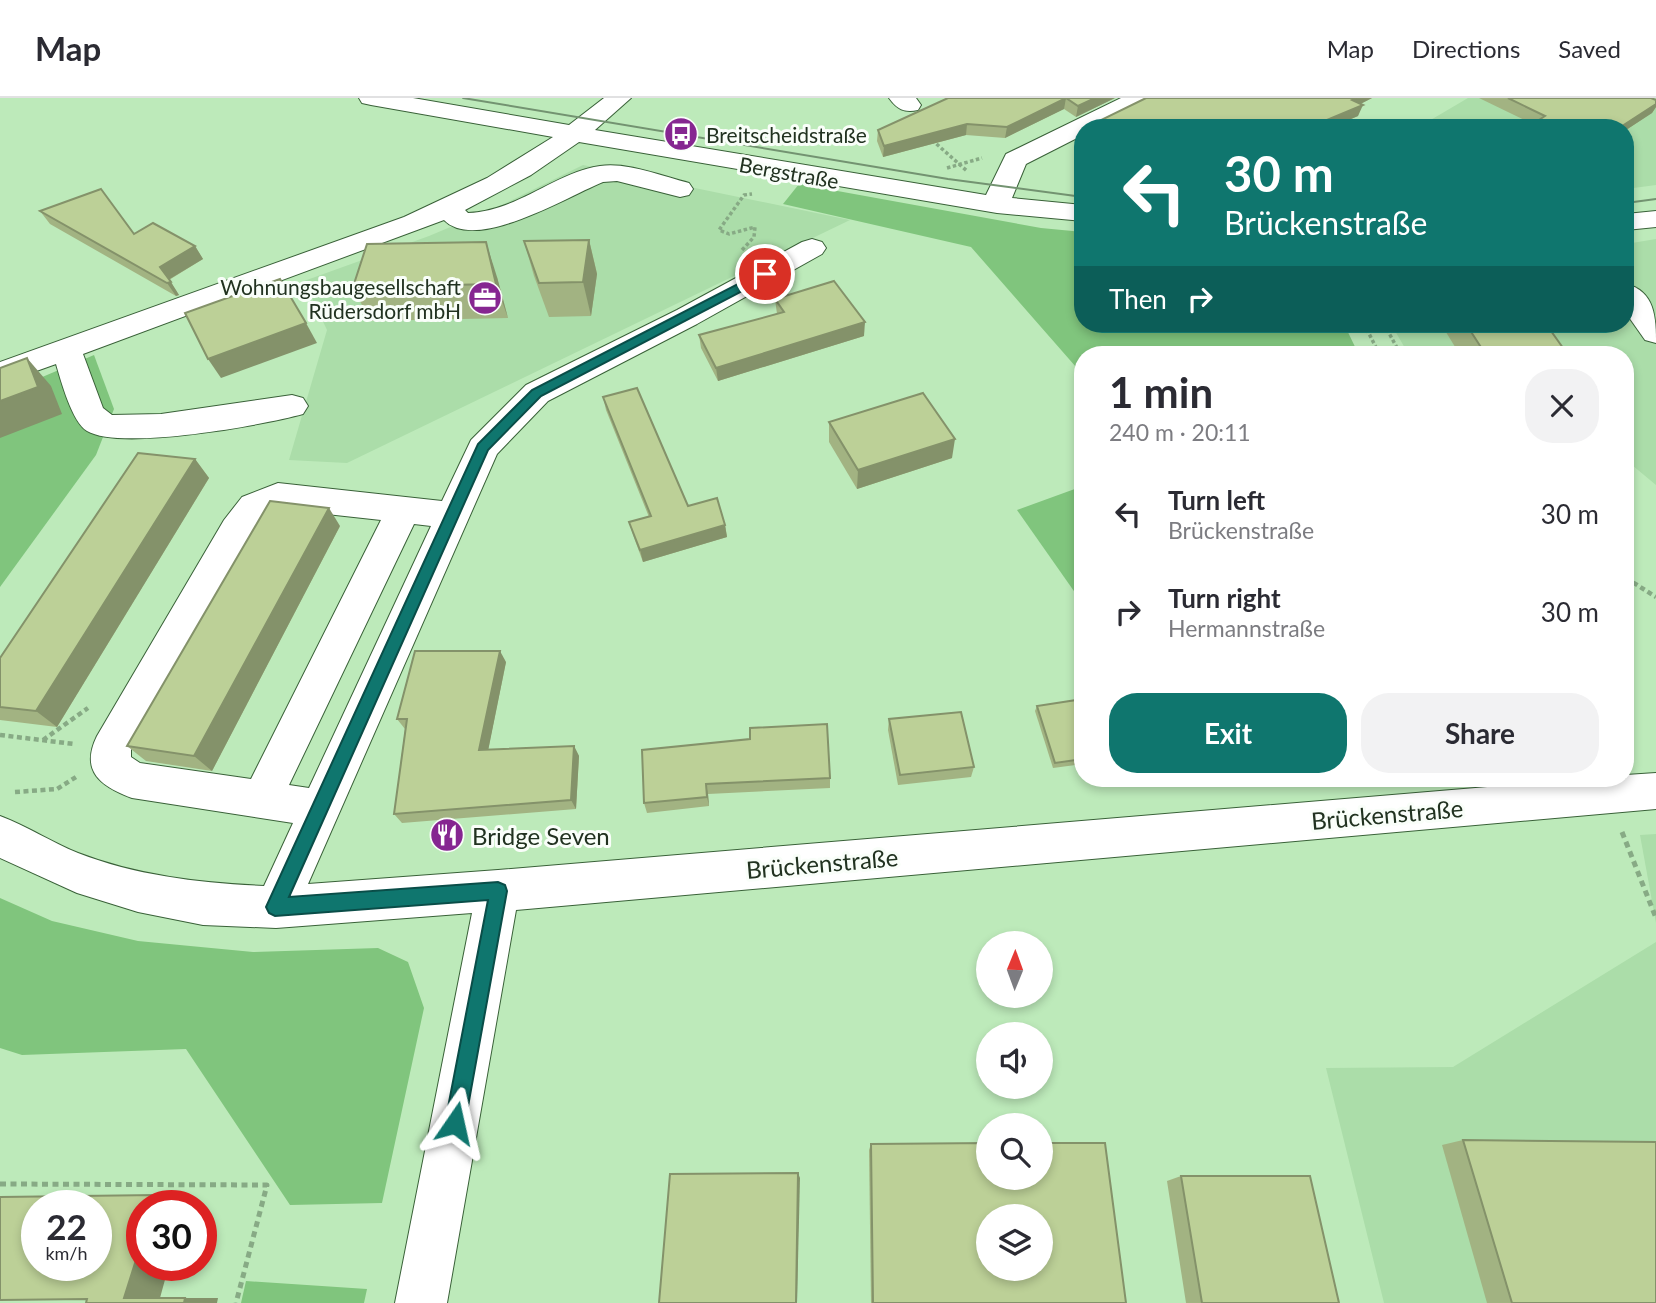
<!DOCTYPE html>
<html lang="en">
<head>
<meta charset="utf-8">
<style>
  body { margin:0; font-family:Lato,sans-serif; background:#f2f2f3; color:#2b2b33; height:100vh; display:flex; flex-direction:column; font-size:26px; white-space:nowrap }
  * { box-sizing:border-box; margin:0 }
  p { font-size:23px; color:#7c7c81 }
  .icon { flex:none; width:38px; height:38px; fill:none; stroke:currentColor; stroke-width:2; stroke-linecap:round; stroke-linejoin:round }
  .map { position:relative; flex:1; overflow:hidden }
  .side { position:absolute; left:1074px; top:248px; width:560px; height:441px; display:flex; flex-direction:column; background:#fff; border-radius:28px; box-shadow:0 4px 10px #0003 }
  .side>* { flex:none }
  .hud { position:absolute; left:1074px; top:21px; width:560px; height:214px; border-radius:28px; box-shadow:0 4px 10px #0003; background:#0f766e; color:#fff; overflow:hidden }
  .needle { width:46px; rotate:1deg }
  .fabs { position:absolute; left:976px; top:833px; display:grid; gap:14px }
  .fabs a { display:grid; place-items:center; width:77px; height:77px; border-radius:50%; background:#fff; box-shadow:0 4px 10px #0003; font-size:35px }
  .speed { position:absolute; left:21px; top:1092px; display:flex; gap:14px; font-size:35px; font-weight:700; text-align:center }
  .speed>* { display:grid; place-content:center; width:91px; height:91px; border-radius:50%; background:#fff; box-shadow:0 4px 10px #0003; line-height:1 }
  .speed small { font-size:18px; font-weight:400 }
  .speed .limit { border:10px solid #d22; background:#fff; color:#111 }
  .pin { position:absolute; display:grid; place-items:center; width:60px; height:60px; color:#fff; margin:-30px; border:4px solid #fff; border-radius:50%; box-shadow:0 2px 7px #0007 }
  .me { position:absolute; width:77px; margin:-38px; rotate:11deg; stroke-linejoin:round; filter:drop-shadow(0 0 5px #0008) }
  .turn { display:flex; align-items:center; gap:24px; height:147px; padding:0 35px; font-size:32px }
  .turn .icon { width:91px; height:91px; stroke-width:2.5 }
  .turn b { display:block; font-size:49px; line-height:60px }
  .then { display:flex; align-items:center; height:66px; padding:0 35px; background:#0003; gap:14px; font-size:26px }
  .round { display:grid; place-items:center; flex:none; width:74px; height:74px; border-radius:28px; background:#f2f2f3 }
  .headline { display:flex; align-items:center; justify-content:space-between; height:119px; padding:0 35px }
  h1 { font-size:42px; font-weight:700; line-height:52px }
  .cta { display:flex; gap:14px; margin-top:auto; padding:14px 35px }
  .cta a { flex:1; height:80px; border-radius:28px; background:#0f766e; color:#fff; font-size:28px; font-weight:700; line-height:80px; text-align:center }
  .cta a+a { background:#f2f2f3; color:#2b2b33 }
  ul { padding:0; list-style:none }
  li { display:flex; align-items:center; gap:21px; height:98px; padding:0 35px }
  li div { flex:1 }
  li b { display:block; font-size:26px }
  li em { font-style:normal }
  header { display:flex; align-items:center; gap:42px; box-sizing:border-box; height:98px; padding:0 35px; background:#fff; border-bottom:2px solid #e1e1e2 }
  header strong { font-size:33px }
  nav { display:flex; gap:38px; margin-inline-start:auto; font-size:24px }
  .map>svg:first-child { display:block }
</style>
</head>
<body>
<header>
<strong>Map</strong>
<nav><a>Map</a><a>Directions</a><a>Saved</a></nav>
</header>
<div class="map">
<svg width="1656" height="1205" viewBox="0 0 1656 1205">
  <rect width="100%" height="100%" fill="#bdeaba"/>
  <g fill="#abdda9">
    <polygon points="1468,0 1656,0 1656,87 1626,91 1626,30 1417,30"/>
    <polygon points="583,67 850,122 347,365 289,362 327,232 304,183 429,138 498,109"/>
    <polygon points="1656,141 1656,387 1626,362 1626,257 1409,257 1391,226 1626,226 1626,146"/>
    <polygon points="1656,736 1656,825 1640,737"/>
    <polygon points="1656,844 1656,1205 1384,1205 1326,970 1453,969"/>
  </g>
  <g fill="#80c57d">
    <polygon points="799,86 1041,130 1083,134 1083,226 1344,226 1359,257 1083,257 1083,277 971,149 783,106"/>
    <polygon points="94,257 114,311 96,357 0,489 0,297"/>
    <polygon points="1083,388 1083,506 1017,412"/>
    <polygon points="0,800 52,823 138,843 253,854 378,850 408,864 424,910 382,1105 290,1107 186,951 22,957 0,950"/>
    <polygon points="246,1183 367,1191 364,1205 241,1205"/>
  </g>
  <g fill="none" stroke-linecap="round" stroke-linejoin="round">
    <g stroke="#396138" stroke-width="2">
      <g id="minor">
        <path d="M 359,0 L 413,0 L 569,27 L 604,0 L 631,0 L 595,32 L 986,97 L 1006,56 L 1121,0 L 1152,0 L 1149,5 L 1099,30 L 1083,30 L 1083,37 L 1026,66 L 1012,100 L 1083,107 L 1083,123 L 997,115 L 579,44 L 531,77 L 465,112 L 468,115 C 518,113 554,75 600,68 C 628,64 661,78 689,85 L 693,91 L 689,97 L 680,99 L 617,83 L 603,84 C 568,98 476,155 444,122 L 83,256 L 103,310 L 112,317 L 161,316 L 292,297 L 303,300 L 308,308 L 303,316 C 264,327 120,353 87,333 C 72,324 61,283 56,266 L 0,286 L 0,264 L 404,119 L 487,80 L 553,39 L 371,7 L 362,5 Z"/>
        <path d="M 889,0 L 916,0 L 921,7 L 918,12 C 904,15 897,11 889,0 Z"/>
        <polygon points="1656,113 1656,129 1626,132 1626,116"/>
        <path d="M 812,141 L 822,144 L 826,150 L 822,156 L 697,226 L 548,303 L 497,356 L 308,786 L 498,772 L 1583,681 L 1626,681 L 1626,677 L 1656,675 L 1656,711 L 516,812 L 447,1205 L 395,1205 L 472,815 L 276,830 L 203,827 L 138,814 L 77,795 L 0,760 L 0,718 C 27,728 51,744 78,755 C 137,778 201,785 264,788 L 293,725 L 132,700 C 100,688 80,673 97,638 L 224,422 L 242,399 L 278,385 L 442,403 L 471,342 L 526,287 L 677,212 L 802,144 ZM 281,411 L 381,422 L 251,681 L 140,665 L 131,659 L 131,652 L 248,440 L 266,417 ZM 414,426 L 431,428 L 309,690 L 289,687 Z"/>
        <path d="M 1626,186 C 1655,193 1656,220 1656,245 L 1645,242 L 1626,215 Z"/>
      </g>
    </g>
    <g stroke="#87aa85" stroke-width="3.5" stroke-dasharray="3.5 2.5" stroke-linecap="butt">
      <polyline points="932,42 967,73"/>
      <polyline points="947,70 982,60"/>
      <polyline points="742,152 754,139 755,129 729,136 719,132 744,97 752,96"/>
      <polyline points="1364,226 1380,257"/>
      <polyline points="1384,226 1401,257"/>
    </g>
    <g stroke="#87aa85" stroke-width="4.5" stroke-dasharray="5 3.5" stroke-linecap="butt">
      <polyline points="1626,480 1656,499"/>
      <polyline points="0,637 74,646"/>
      <polyline points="43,642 88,610"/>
      <polyline points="15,694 57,691 76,679"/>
    </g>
    <g stroke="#87aa85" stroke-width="5" stroke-dasharray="6 4.5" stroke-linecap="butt">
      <polyline points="1622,734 1656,820"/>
      <polyline points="0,1086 267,1087 236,1205"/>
    </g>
    <use href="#minor" fill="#fff" fill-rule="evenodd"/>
    <g stroke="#739371" stroke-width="2">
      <polyline points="463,0 948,81 1083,99"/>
      <polyline points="1626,105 1656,101"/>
    </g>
  </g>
  <g fill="#a2b382">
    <polygon points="948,0 1115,0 1076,19 1064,11 1005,40 966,37 883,59 877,43 878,32"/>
    <polygon points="1146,0 1372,0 1360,6 1358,18 1330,30 1099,30 1101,22"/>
    <polygon points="1479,0 1652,0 1656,2 1656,9 1652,15 1626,32 1626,30 1533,26"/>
    <polygon points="40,113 134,136 195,148 203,161 169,182 179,197 176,198 50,126"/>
    <polygon points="589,142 597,176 591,218 549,219 534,178 524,143"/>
    <polygon points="497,179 508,220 370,223 353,189"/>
    <polygon points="775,201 864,238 718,283 701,250 699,237 777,216"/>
    <polygon points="1441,226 1546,226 1568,257 1460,257"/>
    <polygon points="603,299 688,408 725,427 727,439 643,464 633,437 629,424 649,419 606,312"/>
    <polygon points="829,324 952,360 857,391 829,344"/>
    <polygon points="195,361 209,380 57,629 0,622 0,560"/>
    <polygon points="340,428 212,673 146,663 127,648"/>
    <polygon points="506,564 488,652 574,648 579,658 576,711 402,725 394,716 405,631 397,621"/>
    <polygon points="1083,601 1083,666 1053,670 1035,613 1037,608"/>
    <polygon points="889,621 974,669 971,679 898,687 888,632"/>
    <polygon points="642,652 830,680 830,690 708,696 709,708 647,715 644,705"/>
    <polygon points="1463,1042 1656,1205 1487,1205 1442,1047"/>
    <polygon points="871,1046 1126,1205 871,1205 869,1052"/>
    <polygon points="1181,1078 1339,1205 1186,1205 1167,1083"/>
  </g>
  <g fill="#84926a">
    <polygon points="1066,0 1064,11 1005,40 1007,29"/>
    <polygon points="1095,0 1115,0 1076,19 1078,8"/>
    <polygon points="1356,0 1372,0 1347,13 1352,2"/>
    <polygon points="1656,6 1656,9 1652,15 1626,32 1626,30 1619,30"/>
    <polygon points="1363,7 1358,18 1330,30 1314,30 1315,27"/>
    <polygon points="1309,23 1306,30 1297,30"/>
    <polygon points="967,26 966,37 883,59 884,48"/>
    <polygon points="589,142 597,176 591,218 583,184"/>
    <polygon points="486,144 497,179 508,220 496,186"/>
    <polygon points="195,148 203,161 168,182 160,169"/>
    <polygon points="171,184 179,197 176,198 167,185"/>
    <polygon points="865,224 864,238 718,283 716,270"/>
    <polygon points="306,225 317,245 221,280 208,261"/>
    <polygon points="27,260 51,288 62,316 0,340 0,303"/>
    <polygon points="955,341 952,360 857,391 858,372"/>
    <polygon points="195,361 209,380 57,629 36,613"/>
    <polygon points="329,410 340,428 212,673 194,658"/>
    <polygon points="725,427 727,439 643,464 640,452"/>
    <polygon points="500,553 506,564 486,663 479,652"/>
    <polygon points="574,648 579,658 576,711 571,702"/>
    <polygon points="706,686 708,696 709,708 707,699"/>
    <polygon points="798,1075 800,1080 797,1205 796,1205"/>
    <polygon points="156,1097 189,1102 187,1108 153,1108"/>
    <polygon points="142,1143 142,1167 169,1167 160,1200 124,1200"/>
    <polygon points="185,1200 218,1200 217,1205 184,1205"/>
  </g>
  <g fill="#bcd097" stroke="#84926a" stroke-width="2" fill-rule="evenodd">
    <polygon points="948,0 1095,0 1078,8 1066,0 1007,29 967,26 884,48 878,32"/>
    <polygon points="1146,0 1356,0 1352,2 1363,7 1315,27 1309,23 1297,30 1169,30 1165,28 1161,30 1114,30 1101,22"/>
    <polygon points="1508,0 1651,0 1656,2 1656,6 1619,30 1527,30 1545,18"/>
    <polygon points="101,91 134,136 153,125 195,148 160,169 171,184 167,185 40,113"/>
    <polygon points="589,142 583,184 539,185 524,143"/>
    <polygon points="486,144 496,186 353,189 367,146"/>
    <polygon points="280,181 306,225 208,261 185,215"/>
    <polygon points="834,183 865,224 716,270 699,237 784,214 775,201"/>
    <polygon points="1466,226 1546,226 1568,257 1486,257"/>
    <polygon points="27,260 38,289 0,303 0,270"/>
    <polygon points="637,290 688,408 717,400 725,427 640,452 629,424 651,418 603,299"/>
    <polygon points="923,295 955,341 858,372 829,324"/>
    <polygon points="138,355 195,361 36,613 0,609 0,560"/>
    <polygon points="270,403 329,410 194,658 127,648"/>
    <polygon points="415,553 500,553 479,652 574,648 571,702 394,716 407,621 397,621"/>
    <polygon points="1083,601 1083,661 1055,665 1037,608"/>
    <polygon points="961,614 974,669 900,677 889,621"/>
    <polygon points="827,626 830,680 706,686 707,699 644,705 642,652 750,641 750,630"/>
    <polygon points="1463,1042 1656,1044 1656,1205 1512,1205"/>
    <path d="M 989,1045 L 989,1080 L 1041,1080 L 1041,1045 L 1105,1045 L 1126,1205 L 873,1205 L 871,1046 ZM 989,1118 L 1041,1118 L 1041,1171 L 989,1171 Z"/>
    <polygon points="798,1075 796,1205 659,1205 670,1076"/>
    <polygon points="1181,1078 1310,1078 1339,1205 1202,1205"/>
    <path d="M 156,1097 L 153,1108 L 142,1108 L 142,1143 L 124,1200 L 185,1200 L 184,1205 L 86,1205 L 87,1201 L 0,1202 L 0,1099 ZM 37,1108 L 96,1108 L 96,1167 L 37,1167 Z"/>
  </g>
  <polygon fill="#0f766e" stroke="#0a4d48" stroke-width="2" points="765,172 771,176 769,179 541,298 488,352 289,799 498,784 505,787 507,793 465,1025 462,1032 455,1035 448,1032 445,1025 488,802 275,818 269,815 266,809 478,346 532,292"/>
  <defs>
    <g id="bus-disc" transform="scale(1.75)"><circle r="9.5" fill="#862691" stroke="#f9fef9"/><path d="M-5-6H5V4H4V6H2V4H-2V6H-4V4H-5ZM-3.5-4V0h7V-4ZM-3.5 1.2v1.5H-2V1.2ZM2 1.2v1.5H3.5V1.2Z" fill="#fff"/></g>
    <g id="office-disc" transform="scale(1.75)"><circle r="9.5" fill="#862691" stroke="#f9fef9"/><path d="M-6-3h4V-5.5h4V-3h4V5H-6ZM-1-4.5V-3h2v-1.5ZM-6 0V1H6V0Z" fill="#fff"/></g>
    <g id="restaurant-disc" transform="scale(1.75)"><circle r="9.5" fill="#862691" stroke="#f9fef9"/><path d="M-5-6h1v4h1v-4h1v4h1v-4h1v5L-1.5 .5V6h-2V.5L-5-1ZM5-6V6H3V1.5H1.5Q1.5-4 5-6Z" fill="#fff"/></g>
  </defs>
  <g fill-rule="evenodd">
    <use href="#bus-disc" x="681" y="36"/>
    <use href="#office-disc" x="485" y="200"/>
    <use href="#restaurant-disc" x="447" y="737"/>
  </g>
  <g text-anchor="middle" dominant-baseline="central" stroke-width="6" stroke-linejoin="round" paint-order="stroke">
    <g font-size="21" fill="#213220" stroke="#f9fef9" text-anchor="start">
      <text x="706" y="36">Breitscheidstraße</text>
      <text x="461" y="188" text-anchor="end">Wohnungsbaugesellschaft<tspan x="461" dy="24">Rüdersdorf mbH</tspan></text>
    </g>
    <g font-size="21" fill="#213220" stroke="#f9fef9">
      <text transform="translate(789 74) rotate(10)">Bergstraße</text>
    </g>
    <g font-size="24" fill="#213220" stroke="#f9fef9">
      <text transform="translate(1387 716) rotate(-5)">Brückenstraße</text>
      <text transform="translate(822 765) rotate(-5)">Brückenstraße</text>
    </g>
    <g font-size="24" fill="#213220" stroke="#f9fef9" text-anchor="start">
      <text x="472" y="737">Bridge Seven</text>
    </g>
  </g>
</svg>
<div class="fabs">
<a><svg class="needle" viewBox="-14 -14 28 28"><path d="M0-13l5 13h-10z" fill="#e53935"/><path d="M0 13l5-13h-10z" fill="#7c7c81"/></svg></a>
<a><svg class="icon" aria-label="sound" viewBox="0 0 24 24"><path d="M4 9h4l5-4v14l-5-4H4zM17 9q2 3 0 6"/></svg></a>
<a><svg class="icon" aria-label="search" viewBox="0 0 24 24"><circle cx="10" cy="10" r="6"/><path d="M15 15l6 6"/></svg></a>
<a><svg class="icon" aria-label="layers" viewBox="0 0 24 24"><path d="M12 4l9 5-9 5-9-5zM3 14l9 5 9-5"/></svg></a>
</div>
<div class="speed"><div>22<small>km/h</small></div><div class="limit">30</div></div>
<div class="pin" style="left:765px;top:176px;background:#d93025"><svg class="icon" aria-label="arrive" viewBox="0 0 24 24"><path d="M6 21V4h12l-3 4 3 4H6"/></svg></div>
<svg class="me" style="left:455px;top:1025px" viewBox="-20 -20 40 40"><path d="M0-17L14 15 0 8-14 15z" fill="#0f766e" stroke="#fff" stroke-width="4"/></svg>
<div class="hud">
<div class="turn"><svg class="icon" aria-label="left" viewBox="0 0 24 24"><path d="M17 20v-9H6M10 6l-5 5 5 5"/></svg><div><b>30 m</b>Brückenstraße</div></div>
<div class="then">Then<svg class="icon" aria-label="right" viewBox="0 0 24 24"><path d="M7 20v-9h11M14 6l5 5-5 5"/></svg></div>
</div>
<section class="side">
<div class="headline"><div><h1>1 min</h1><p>240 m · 20:11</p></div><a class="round"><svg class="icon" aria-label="close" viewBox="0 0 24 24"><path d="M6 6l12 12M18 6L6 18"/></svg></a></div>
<ul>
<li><svg class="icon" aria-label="left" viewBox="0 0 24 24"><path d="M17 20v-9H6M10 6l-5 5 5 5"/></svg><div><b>Turn left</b><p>Brückenstraße</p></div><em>30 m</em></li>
<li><svg class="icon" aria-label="right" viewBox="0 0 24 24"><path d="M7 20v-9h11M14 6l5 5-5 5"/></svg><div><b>Turn right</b><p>Hermannstraße</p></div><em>30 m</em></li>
</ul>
<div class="cta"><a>Exit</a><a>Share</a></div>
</section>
</div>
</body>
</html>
